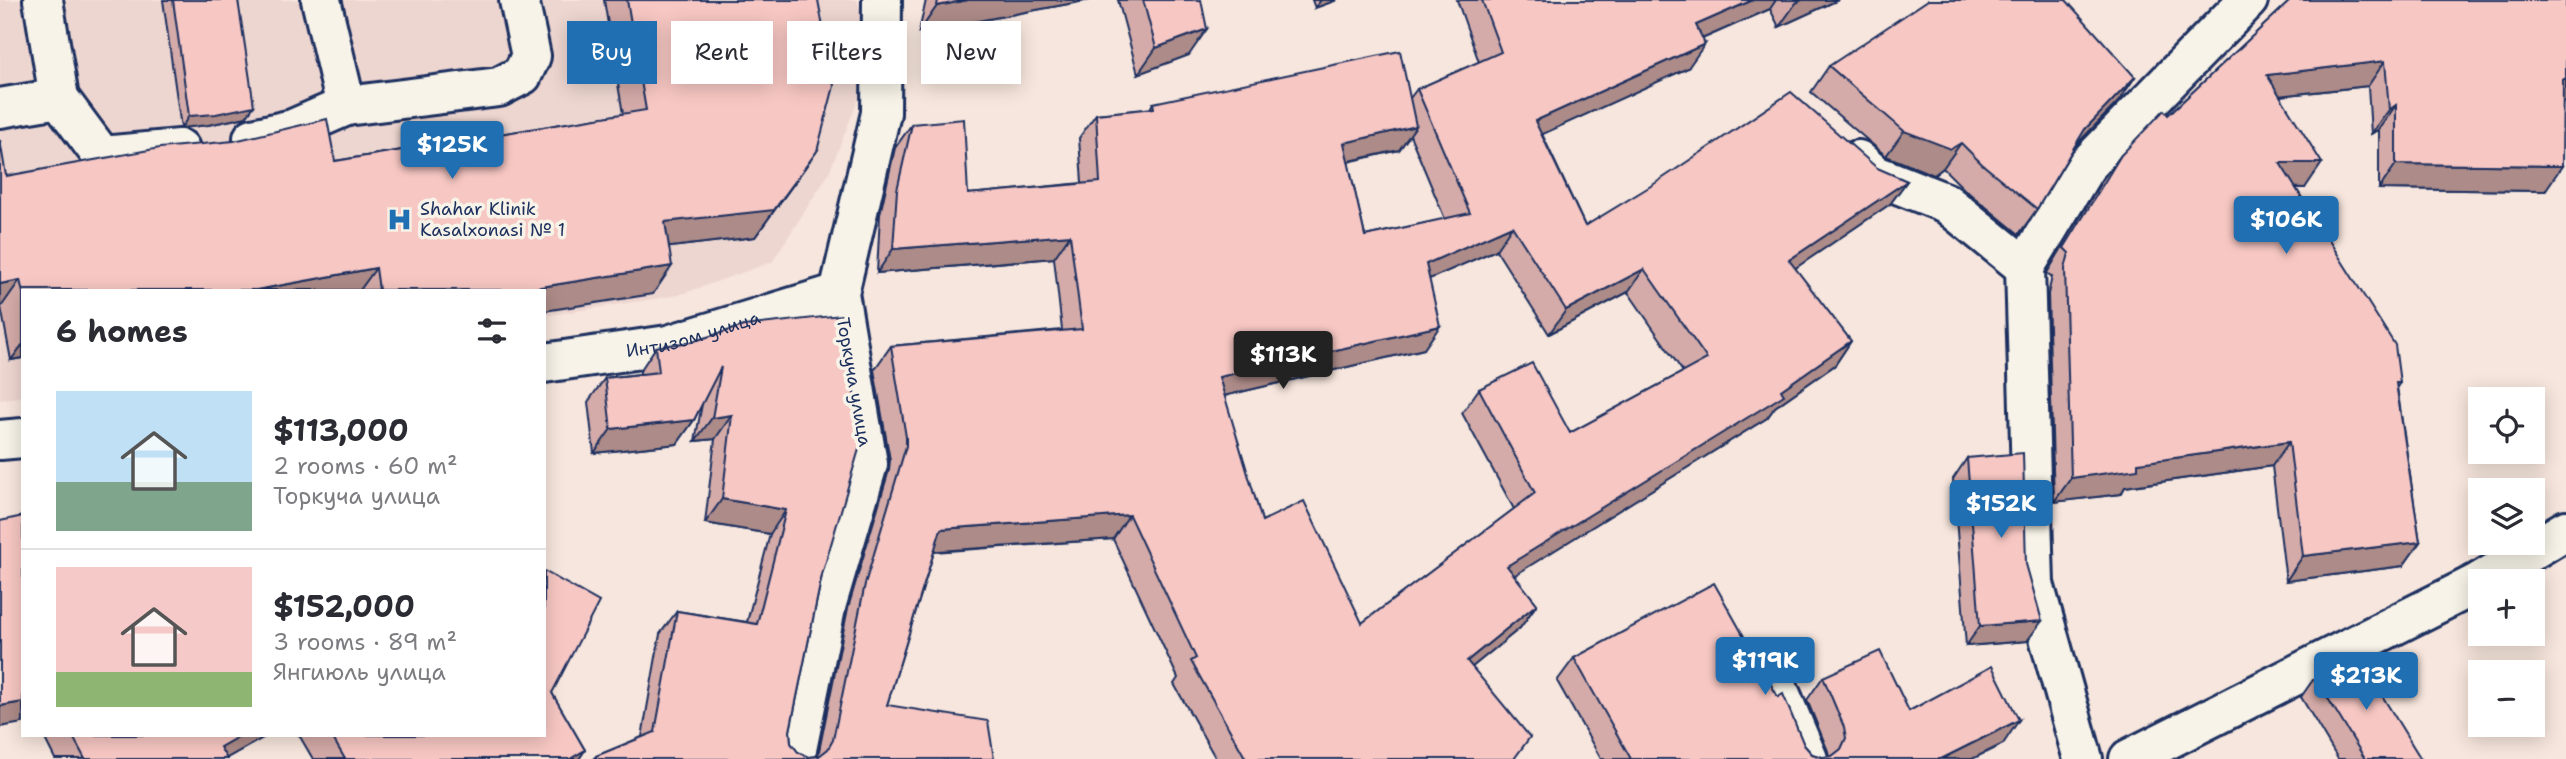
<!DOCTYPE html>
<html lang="en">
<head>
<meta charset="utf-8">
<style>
	:root { --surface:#fff; --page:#f7f7f7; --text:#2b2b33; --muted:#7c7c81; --line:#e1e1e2; --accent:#1f6fb2 }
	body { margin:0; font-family:"Shantell Sans",sans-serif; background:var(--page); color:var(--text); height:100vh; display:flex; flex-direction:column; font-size:26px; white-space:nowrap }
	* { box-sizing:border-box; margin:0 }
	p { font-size:23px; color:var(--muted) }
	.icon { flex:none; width:38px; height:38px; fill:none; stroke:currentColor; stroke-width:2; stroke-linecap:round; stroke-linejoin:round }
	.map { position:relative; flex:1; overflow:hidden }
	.panel { position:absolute; left:21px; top:289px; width:525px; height:448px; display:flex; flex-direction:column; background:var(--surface); border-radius:0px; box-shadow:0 4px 18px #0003 }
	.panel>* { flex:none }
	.banner { position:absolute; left:567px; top:21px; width:665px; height:63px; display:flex; gap:14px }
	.buttons { position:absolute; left:2468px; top:387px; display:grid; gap:14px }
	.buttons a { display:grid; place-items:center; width:77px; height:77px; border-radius:0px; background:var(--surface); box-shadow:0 4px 18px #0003; font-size:35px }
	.price { position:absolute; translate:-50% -60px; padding:0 16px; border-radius:7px; background:var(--accent); color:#fff; font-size:23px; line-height:46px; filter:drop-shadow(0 2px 4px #0008) }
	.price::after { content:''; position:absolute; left:50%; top:42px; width:21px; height:16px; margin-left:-10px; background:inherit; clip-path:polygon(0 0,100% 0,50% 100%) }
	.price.active { background:#222; color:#fff }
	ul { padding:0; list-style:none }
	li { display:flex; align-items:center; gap:21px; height:175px; padding:0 35px }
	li+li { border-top:2px solid var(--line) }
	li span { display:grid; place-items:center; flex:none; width:196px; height:140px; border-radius:0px; color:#555 }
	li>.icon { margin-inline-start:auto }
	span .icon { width:84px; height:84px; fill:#fffc; stroke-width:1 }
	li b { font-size:30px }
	h2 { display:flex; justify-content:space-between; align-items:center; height:84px; padding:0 35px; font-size:30px }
	.pill { padding:0 24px; border-radius:0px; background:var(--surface); box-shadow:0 4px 18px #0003; font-size:24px; line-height:63px }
	.pill.active { background:var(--accent); color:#fff }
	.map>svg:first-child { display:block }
	.built { fill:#eed6d0 }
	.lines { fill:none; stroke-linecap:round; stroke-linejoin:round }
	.minor-casing { stroke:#1b2f5e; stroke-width:44 }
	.minor { stroke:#f7f3e8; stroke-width:38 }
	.wall { fill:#d4aba8; stroke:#1b2f5e; stroke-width:2; fill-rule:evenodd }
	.shaded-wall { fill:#ad8b88; stroke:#1b2f5e; stroke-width:2 }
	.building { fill:#f7c7c3; stroke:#1b2f5e; stroke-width:2; fill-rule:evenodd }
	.labels { text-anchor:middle; stroke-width:7; stroke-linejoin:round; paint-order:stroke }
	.poi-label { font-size:18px; fill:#1b2f5e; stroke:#f7f3e8; text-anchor:start }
	.street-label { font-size:18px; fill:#1b2f5e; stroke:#f7f3e8 }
</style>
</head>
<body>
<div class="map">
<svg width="2566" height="759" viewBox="0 0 2566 759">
	<rect width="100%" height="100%" fill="#f7e6dd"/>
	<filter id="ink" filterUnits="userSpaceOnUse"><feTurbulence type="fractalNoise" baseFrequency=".0143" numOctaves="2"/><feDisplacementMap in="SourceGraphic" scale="14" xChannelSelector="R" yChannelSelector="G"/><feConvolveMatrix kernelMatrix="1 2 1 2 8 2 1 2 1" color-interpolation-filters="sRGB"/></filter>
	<g filter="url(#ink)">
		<polygon class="built" points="0,0 857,0 875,58 828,175 772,262 679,295 544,316 544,290 23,290 23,396 0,400"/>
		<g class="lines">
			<defs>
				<g id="minor">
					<polyline points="43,0 59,98 102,156 180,149"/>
					<polyline points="321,0 346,106 499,87 522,75 531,56 519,0"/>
					<polyline points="0,108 59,98"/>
					<polyline points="253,138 293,129 346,106"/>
					<polyline points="1858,160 1875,175 1946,203 2025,267"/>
					<path id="s1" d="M544,363L668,345L839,293"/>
					<polyline points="0,440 23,438"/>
					<polyline points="2481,581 2566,530"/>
					<polyline points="1768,664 1808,759"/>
					<polyline points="795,759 827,603 868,464 839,293 881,113 882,0"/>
					<polyline points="2083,759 2034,584 2025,267 2086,166 2248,0"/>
					<polyline points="2129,759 2480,582"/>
				</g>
			</defs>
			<use href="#minor" class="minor-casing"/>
			<use href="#minor" class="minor"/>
		</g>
		<g class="wall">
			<polygon points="163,0 238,0 246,117 208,125 181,128"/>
			<polygon points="604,0 818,0 798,178 755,237 669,247 653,294 544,290 23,290 23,358 11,360 1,307 6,176 234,141 335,161 623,114"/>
			<polygon points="926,0 1090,0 919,32"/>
			<polygon points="1118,0 1201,0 1189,55 1138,74"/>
			<polygon points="1312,0 1337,0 1315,8"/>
			<path d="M1457,0H1838L1779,27L1770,9L1702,39L1688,68L1542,134L1585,226L1877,168L1907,181L1890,204L1795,268L1851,341L1835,365L1775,407L1767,418L1514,575L1537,604L1520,628L1472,667L1515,759H1216L1174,684L1178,678L1113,539L934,552L887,705L994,759H593L596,756L642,737L660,634L677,611L747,622L770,534L705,523L715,439L695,441L702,404L694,420L677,444L594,453L588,402L605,378L640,374V371L656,347L691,342L744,326L822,575L790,731L791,743L798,752L808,757L818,756L848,608L889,470L890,460L874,370L891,346L1062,330L1054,258L877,273L880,214L895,148L912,124L968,194L1082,183L1079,138L1096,114L1150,109L1153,103L1410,98L1417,89L1479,62ZM1410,135L1445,219L1365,236L1348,162L1399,150ZM1496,250L1549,334L1628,292L1683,372L1570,433L1479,389L1462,413L1514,509L1362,623L1262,521L1224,396L1424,349L1429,279Z"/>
			<polygon points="2287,0 2566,0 2566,101 2563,101 2545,191 2379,189 2379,129 2371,134 2368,86 2280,96 2305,188 2296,188 2400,383 2397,387 2420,542 2403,566 2286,581 2272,466 2125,487 2121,494 2054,502 2048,294 2052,277 2047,273 2103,179 2121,155 2168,115 2288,3"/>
			<polygon points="1829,66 2135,77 2118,102 2074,148 2037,209 2019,234 1964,189 1943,168 1934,175 1886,156 1811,92"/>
			<polygon points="1967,458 2027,641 1966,646 1953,479"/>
			<polygon points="1574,658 1778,697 1804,745 1812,754 1822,757 1829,757 1828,751 1807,700 1823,677 1909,711 2003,744 1972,759 1601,759 1557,681"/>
			<polygon points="2315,677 2421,759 2338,759 2301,697"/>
			<polygon points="552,693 585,750 579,759 313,759 299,735 544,735"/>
			<polygon points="43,735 268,735 226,758 227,759 55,759"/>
		</g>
		<g class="shaded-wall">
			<polygon points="968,0 1090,0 919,32 937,6"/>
			<polygon points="1321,0 1337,0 1315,8"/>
			<polygon points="1753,0 1776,0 1770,9 1679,49 1696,25"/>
			<polygon points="1802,0 1838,0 1779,27 1796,3"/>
			<polygon points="1207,29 1189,55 1138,74 1156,48"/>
			<polygon points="1705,44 1688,68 1519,145 1535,121"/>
			<polygon points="2385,61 2368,86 2250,99 2267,75"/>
			<polygon points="2135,77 2118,102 2067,154 2085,129"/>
			<polygon points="2563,79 2566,79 2566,101 2546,104"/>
			<polygon points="2396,105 2379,129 2371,134 2389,110"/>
			<polygon points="254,106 246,117 208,125 181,128 189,116"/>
			<polygon points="1416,126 1399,150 1327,166 1344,143"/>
			<polygon points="1904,131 1961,143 1943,168 1934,175 1886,156"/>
			<polygon points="817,151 755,237 646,250 665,222"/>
			<polygon points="2280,163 2322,163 2305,188 2263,187"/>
			<polygon points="2396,164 2562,166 2545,191 2379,189"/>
			<polygon points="1907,181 1890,204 1772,284 1789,260"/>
			<polygon points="1512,226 1496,250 1409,288 1426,264"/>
			<polygon points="1070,235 1054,258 877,273 893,249"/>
			<polygon points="672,266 653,294 544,311 544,290 522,290"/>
			<polygon points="376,268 360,290 256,290"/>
			<polygon points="1644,269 1628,292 1549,334 1566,310"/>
			<polygon points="20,280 1,307 0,307 0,284"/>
			<polygon points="1440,326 1424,349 1202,401 1219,377"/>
			<polygon points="1851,341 1835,365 1775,407 1767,418 1491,590 1507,566 1781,390"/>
			<polygon points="23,344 23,358 11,360"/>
			<polygon points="732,415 715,439 695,441 712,418"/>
			<polygon points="694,420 677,444 594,453 611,429"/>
			<polygon points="2289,442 2272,466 2125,487 2121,494 2054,502 2071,478 2138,463"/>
			<polygon points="722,499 786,510 770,534 705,523"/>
			<polygon points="1129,515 1113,539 924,552 941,529"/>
			<polygon points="2420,542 2403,566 2286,581 2303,556"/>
			<polygon points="1537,604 1520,628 1450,685 1467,661"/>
			<polygon points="2042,621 2027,641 1966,646 1980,626"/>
			<polygon points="23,702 23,723 0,727 0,706"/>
			<polygon points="2019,720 2003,744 1972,759 1941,759"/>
			<polygon points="241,735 268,735 225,759 220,747"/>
			<polygon points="585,750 579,759 570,759"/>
		</g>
		<g class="building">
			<polygon points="173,0 238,0 254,106 216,114 189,116"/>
			<polygon points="627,0 818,0 834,86 817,151 774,210 665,222 672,266 522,290 379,290 376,268 256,290 23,290 23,293 20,280 0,284 0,140 6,176 160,148 234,141 327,119 335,161 646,110"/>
			<polygon points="938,0 968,0 937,6"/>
			<polygon points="1143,0 1201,0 1207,29 1156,48"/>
			<path d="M1482,0H1753L1696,25L1705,44L1535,121L1585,226L1654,184L1791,92L1877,168L1907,181L1789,260L1851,341L1781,390L1784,395L1507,566L1537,604L1467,661L1530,737L1514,759H1246L1191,661L1196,658L1129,515L941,529L887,705L988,721L994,759H596V756L655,732L677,611L757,624L786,510L722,499L732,415L712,418L721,367L694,420L611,429L605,378L659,372L656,347L691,342L744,326L841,315L845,351H847L862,439L822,575L790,731L791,743L798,752L808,757L819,756L828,749L833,740L865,584L906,446V437L891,346L1082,329L1070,235L893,249L897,190L912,124L964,119L968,194L1100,182L1096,114L1154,108L1153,103L1400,51L1416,126L1344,143L1365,236L1470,213L1417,89L1501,52ZM1512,226L1566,310L1644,269L1707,359L1570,433L1532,363L1479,389L1535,493L1362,623L1304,501L1262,521L1219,377L1440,326L1426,264Z"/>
			<polygon points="1928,0 2066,0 2135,77 2085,129 2037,209 1982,164 1961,143 1951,149 1904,131 1829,66"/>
			<polygon points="2291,0 2566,0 2566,79 2563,79 2562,166 2396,164 2396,105 2389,110 2385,61 2267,75 2322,163 2280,163 2395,345 2400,383 2396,383 2420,542 2303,556 2289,442 2138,463 2138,469 2071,478 2065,269 2069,253 2064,248 2121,155 2164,110 2168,115"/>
			<polygon points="2023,453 2026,564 2042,621 1980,626 1967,458"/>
			<polygon points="23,516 23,702 0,706 0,521"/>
			<polygon points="544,571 599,602 552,693 585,750 570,759 345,759 331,735 544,735"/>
			<polygon points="1714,583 1778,697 1783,694 1804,745 1812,754 1822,757 1832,756 1841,749 1846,738 1844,727 1823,677 1880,651 1909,711 1992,666 2019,720 1941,759 1631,759 1574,658"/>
			<polygon points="2357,655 2421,759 2365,759 2315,677"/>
			<polygon points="72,735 241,735 220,747 227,759 85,759"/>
		</g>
	</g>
	<defs>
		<symbol id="hospital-bare" viewBox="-9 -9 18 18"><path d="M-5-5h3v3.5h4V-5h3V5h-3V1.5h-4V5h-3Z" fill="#1f6fb2" stroke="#f7f3e8" stroke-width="2.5" paint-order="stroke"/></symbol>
	</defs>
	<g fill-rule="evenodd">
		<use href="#hospital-bare" x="382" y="202" width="35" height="35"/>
	</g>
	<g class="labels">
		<g class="poi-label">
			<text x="420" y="215">Shahar Klinik<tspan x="420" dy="21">Kasalxonasi № 1</tspan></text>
		</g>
		<g class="street-label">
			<text dy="6" stroke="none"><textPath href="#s1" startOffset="152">Интизом улица</textPath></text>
			<text transform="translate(854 382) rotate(80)" y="6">Торкуча улица</text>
		</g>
	</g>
</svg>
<div class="buttons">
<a><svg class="icon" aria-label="locate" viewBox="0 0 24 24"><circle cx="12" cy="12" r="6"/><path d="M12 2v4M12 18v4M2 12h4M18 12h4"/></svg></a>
<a><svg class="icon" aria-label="layers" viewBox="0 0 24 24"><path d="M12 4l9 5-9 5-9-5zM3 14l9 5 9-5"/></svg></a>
<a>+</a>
<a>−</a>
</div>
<b class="price" style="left:452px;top:181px">$125K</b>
<b class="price" style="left:2286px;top:256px">$106K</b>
<b class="price active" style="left:1283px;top:391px">$113K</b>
<b class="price" style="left:2001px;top:540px">$152K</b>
<b class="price" style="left:1765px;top:697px">$119K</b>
<b class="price" style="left:2366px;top:712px">$213K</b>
<div class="banner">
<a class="pill active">Buy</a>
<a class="pill">Rent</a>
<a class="pill">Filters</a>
<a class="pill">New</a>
</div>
<section class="panel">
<h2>6 homes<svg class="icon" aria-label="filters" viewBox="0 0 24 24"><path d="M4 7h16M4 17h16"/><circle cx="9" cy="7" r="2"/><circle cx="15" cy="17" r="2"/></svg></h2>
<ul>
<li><span style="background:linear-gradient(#bfe0f5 65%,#7fa58c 0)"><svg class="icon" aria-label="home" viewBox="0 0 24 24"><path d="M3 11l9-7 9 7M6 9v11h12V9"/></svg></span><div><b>$113,000</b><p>2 rooms · 60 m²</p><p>Торкуча улица</p></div></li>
<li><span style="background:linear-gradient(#f6c9c9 75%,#8fb573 0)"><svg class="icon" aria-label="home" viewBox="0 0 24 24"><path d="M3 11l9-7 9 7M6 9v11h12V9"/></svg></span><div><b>$152,000</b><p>3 rooms · 89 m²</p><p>Янгиюль улица</p></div></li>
</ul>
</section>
</div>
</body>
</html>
